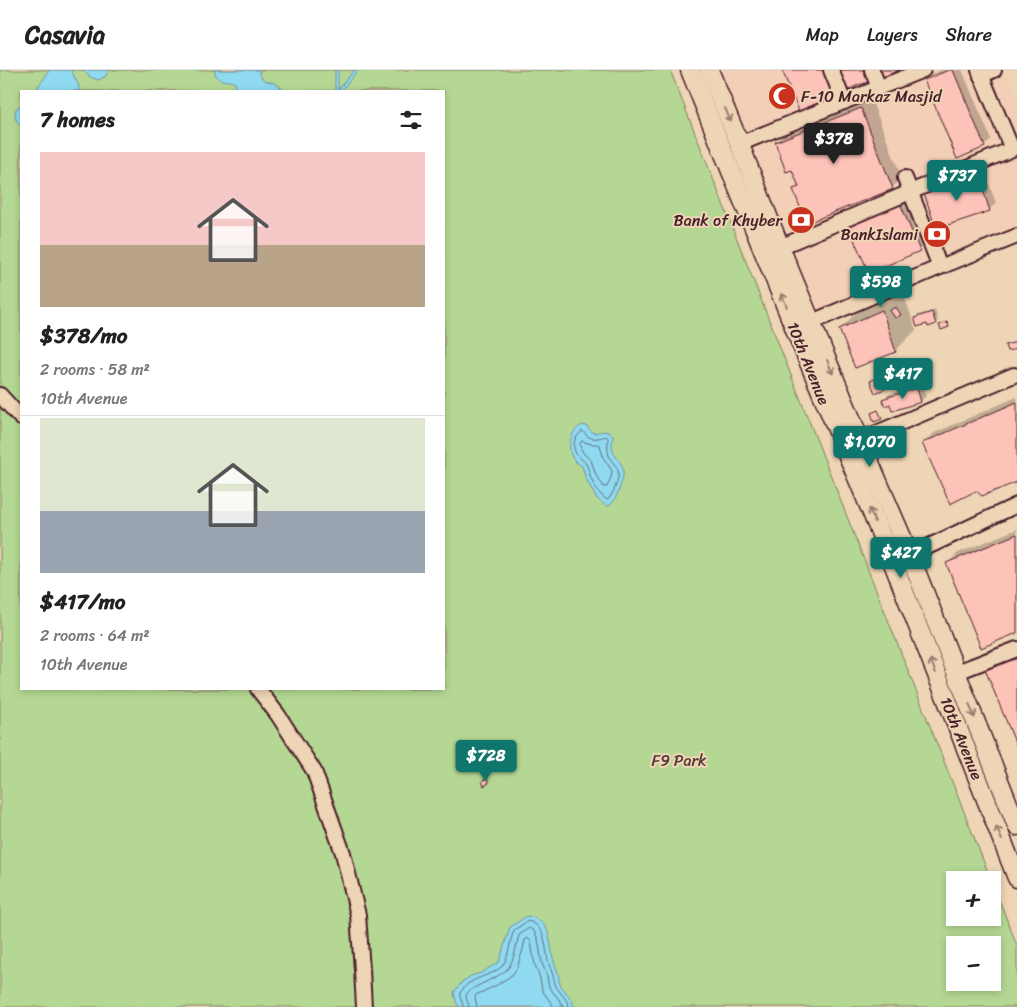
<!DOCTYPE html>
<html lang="en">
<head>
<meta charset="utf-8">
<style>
	:root { --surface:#fff; --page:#f6f6f6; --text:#222; --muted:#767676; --line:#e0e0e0; --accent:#0f766e }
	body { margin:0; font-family:Sriracha,sans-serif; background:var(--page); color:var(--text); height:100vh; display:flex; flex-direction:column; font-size:19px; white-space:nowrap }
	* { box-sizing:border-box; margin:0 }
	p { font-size:16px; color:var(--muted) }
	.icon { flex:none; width:28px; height:28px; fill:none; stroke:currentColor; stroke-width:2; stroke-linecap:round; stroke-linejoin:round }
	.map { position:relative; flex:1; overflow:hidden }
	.side { position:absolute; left:20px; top:20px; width:425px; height:600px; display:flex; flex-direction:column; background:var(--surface); border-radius:0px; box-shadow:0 2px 8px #0003 }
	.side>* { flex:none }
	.buttons { position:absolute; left:946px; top:801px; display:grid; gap:10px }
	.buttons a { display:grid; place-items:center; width:55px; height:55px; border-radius:0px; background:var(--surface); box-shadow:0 2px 8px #0003; font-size:25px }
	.price { position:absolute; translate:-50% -42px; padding:0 11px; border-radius:5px; background:var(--accent); color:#fff; font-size:16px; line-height:32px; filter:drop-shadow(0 1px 2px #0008) }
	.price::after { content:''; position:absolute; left:50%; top:30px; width:15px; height:11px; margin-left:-8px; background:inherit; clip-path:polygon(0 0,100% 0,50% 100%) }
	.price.on { background:#222; color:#fff }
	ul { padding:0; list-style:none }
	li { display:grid; align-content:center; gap:10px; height:265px; padding:0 20px }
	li+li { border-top:1px solid var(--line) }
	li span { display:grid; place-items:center; height:155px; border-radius:0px; color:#555 }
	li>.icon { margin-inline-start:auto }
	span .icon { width:90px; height:90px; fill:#fffc; stroke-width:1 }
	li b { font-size:21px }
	h2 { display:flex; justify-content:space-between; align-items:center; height:60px; padding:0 20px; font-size:21px }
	header { display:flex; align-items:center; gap:30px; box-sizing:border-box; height:70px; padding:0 25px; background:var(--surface); border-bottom:1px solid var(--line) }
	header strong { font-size:24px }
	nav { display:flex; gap:28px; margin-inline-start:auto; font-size:18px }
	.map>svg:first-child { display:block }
	.built { fill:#f2cfb6 }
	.green { fill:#b4d893; stroke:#7f7c5f; fill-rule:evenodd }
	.water { fill:#8fdaf0; stroke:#738fa1 }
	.shadow { fill:#0003 }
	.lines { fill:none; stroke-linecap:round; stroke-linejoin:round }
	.shore { stroke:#666a7a; stroke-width:1 }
	.building { fill:#fdc2b8; stroke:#4a1f2b }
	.minor-casing { stroke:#4a1f2b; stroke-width:18 }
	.major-casing { stroke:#4a1f2b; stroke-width:21 }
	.minor { stroke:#edd5b5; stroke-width:14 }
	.major { stroke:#edd5b5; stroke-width:18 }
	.oneway { stroke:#9c7a70 }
	.labels { text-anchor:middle; stroke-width:4; stroke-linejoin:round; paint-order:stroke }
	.poi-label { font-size:16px; fill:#4a1f2b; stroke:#edd5b5; text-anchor:end }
	.street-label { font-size:16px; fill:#4a1f2b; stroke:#edd5b5 }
	.park-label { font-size:16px; fill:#5a3b3b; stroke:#edd5b5 }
</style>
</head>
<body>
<header>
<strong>Casavia</strong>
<nav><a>Map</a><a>Layers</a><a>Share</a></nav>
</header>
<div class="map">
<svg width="1017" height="937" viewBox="0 0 1017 937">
	<rect width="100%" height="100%" fill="#edd5b5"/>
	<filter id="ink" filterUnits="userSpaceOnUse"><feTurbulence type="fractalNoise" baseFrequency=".02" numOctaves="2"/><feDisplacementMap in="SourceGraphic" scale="10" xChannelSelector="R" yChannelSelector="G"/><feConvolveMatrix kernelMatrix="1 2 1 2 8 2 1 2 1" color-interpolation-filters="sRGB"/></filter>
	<g filter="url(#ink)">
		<polygon class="built" points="715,0 1006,0 1017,27 1017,159 814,245"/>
		<path class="green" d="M0,0H670L991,810H955V848H992L993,814L1017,876V937H0ZM21,21H444V619H21ZM955,875H992V912H955Z"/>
		<g class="water">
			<path d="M49,0H71L78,14L80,21H36C39,13 46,8 49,0Z"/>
			<polygon points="83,0 109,0 106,6 99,10 90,7"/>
			<path d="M214,0H259C261,18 275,6 283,21H230L234,19L236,14C226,7 219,16 214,0Z"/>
			<polygon points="335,0 338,0 338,20 354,0 358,0 341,21 335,21"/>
			<path d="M21,35V56C15,51 14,46 16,39Z"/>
			<path d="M582,355L587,356L589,359L593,363C602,362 606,359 613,365C613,371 611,376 613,381C615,388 622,392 623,399C625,407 616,432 609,436C603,436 602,431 597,429L586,409L582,396C564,388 567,363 582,355Z"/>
			<path d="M527,846C554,852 548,871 554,892C555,895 557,899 558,903C559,906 559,911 560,914C565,923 572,926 574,937H459L456,932L454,922L462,912L471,906L481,903L499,892L510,857Z"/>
		</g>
		<g class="shadow">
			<polygon points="942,0 962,0 991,69 984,76 925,11 932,4"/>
			<polygon points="871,29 902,108 892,118 795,120 799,115 792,98 776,72 786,62"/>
			<polygon points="984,100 996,133 989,140 926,124 932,117"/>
			<polygon points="907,128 926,173 919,180 848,154"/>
			<polygon points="902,220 916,260 895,281 840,259 861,238"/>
			<polygon points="935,240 938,250 935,253 915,248 918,245"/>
			<polygon points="906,294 910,304 906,309 876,321 872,312 877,307"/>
			<polygon points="922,314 926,326 921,331 893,339 891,333 884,329 889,324"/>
			<polygon points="1017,327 1017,410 924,373 934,363"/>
			<polygon points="1017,459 1017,562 947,494 958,483"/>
		</g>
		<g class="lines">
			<g class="shore">
				<path d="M582,361C584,362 586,364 587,366C593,370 600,368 606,366L608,368C608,376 606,383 612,391C614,394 617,396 618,400C620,409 613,424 608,430C600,427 593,414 590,405C589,402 588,397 586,394C583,388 576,388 574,378C573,371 577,366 582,361Z"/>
				<polygon points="582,371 591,374 598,374 600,375 603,387 612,401 611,407 607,417 604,417 596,405 591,390 584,384 581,379 580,375"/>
				<path d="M463,937C463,932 459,928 460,923C463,919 466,914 471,912C480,906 496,904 503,895C509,886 510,870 514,860L528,851C546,856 545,876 548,891C549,896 552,901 553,906C554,908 554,911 555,914C558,922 567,927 569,937"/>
				<path d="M469,937C469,934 466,929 466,926C467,917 501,908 508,898C515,889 516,875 519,865L529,858L534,861L538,869L542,893L547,906L549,917L558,928L563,937"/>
				<polyline points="477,937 475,927 476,925 497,915 512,905 517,898 523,879 525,870 528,868 531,872 535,895 540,908 542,920 554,937"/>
			</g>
		</g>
		<g class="building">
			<polygon points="782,0 827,0 837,25 799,41"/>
			<polygon points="835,0 869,0 873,11 858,15 844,22"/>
			<polygon points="876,0 900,0 880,8"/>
			<polygon points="949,0 953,0 985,77 957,89 924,10"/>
			<polygon points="861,38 893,119 810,152 808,148 805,150 793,119 799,117 792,100 786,102 775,72"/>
			<polygon points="978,105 990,141 936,159 924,123"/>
			<polygon points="900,133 920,181 869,203 847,154"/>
			<polygon points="896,237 901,245 895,248 890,240"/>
			<polygon points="882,240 896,282 855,298 839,259"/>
			<polygon points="932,242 936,254 928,257 927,254 917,257 914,248"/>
			<polygon points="947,252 949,257 941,260 939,255"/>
			<polygon points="1017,272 1017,279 1007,281 1005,275"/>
			<polygon points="902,298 906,310 875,323 870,311"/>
			<polygon points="917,318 921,332 892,341 890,334 885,336 882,329"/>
			<polygon points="1017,332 1017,412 982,426 976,421 950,434 922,373"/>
			<polygon points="878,340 882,349 874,352 871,343"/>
			<polygon points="1017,464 1017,563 981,578 946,493"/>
			<polygon points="1017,586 1017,677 984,597"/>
			<polygon points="487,708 489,713 484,716 482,711"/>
		</g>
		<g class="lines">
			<defs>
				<g id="minor">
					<polyline points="831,0 844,32"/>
					<polyline points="872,0 879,18"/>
					<polyline points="981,6 994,0"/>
					<polyline points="739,74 923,0"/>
					<polyline points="905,108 940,197"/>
					<polyline points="780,177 1012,79 979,0"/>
					<polyline points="812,252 940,197 1017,166"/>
					<polyline points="0,325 21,348"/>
					<polyline points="860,370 1014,305"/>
					<polyline points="893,493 1017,435"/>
					<polyline points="957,602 1017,579"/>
					<polyline points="258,619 278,645 314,701 343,783 358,845 362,900 364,937"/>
				</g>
				<g id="major">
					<polyline points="690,0 797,264 893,493 1017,808"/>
					<polyline points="709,0 738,70 780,177 860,370 910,486 1017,756"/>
				</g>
			</defs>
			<use href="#minor" class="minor-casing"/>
			<use href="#major" class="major-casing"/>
			<use href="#minor" class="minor"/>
			<use href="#major" class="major"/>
		</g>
		<defs><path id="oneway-shaft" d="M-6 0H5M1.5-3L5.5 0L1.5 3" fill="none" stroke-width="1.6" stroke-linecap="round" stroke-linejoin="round" transform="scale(1.25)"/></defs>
		<g class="oneway">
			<use href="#oneway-shaft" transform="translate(728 45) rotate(67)"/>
			<use href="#oneway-shaft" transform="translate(784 230) rotate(-112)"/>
			<use href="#oneway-shaft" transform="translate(830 297) rotate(68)"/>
			<use href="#oneway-shaft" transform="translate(872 445) rotate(-113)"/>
			<use href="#oneway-shaft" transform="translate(933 596) rotate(-112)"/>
			<use href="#oneway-shaft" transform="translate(972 641) rotate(69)"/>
			<use href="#oneway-shaft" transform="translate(999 763) rotate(-112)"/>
		</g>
	</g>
	<defs>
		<symbol id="mosque-disc" viewBox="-11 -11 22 22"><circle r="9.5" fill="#c8321e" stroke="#edd5b5"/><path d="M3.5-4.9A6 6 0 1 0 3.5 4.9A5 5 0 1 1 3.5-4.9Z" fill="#fff"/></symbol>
		<symbol id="bank-disc" viewBox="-11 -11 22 22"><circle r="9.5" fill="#c8321e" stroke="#edd5b5"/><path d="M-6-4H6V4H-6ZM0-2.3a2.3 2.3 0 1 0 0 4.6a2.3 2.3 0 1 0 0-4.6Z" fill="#fff"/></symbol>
	</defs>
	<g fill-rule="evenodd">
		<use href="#mosque-disc" x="766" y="10" width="32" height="32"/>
		<use href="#bank-disc" x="785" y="134" width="32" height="32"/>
		<use href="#bank-disc" x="921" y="148" width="32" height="32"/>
	</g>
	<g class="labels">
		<g class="poi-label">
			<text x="801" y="32" text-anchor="start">F-10 Markaz Masjid</text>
			<text x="782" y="156">Bank of Khyber</text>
			<text x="918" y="170">BankIslami</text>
		</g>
		<g class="street-label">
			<text transform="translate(809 293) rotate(68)" y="6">10th Avenue</text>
			<text transform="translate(962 668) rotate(68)" y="6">10th Avenue</text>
		</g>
		<g class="park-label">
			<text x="679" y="696">F9 Park</text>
		</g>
	</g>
</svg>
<div class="buttons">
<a>+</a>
<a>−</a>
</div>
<b class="price on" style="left:834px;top:95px">$378</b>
<b class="price" style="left:957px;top:132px">$737</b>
<b class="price" style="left:881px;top:238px">$598</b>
<b class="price" style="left:903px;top:330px">$417</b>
<b class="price" style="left:870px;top:398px">$1,070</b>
<b class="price" style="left:901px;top:509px">$427</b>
<b class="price" style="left:486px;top:712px">$728</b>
<section class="side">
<h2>7 homes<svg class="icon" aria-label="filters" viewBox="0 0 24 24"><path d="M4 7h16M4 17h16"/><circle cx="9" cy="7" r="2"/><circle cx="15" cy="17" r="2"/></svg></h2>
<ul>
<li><span style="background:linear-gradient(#f6c9c9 60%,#b9a48a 0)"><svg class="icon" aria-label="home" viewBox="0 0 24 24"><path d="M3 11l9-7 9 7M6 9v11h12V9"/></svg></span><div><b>$378/mo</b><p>2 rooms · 58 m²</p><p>10th Avenue</p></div></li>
<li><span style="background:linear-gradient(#dfe7d0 60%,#9aa5b1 0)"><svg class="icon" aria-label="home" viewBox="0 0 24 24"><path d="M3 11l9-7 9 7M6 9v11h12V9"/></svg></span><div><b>$417/mo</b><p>2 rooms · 64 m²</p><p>10th Avenue</p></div></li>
</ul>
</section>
</div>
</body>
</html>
